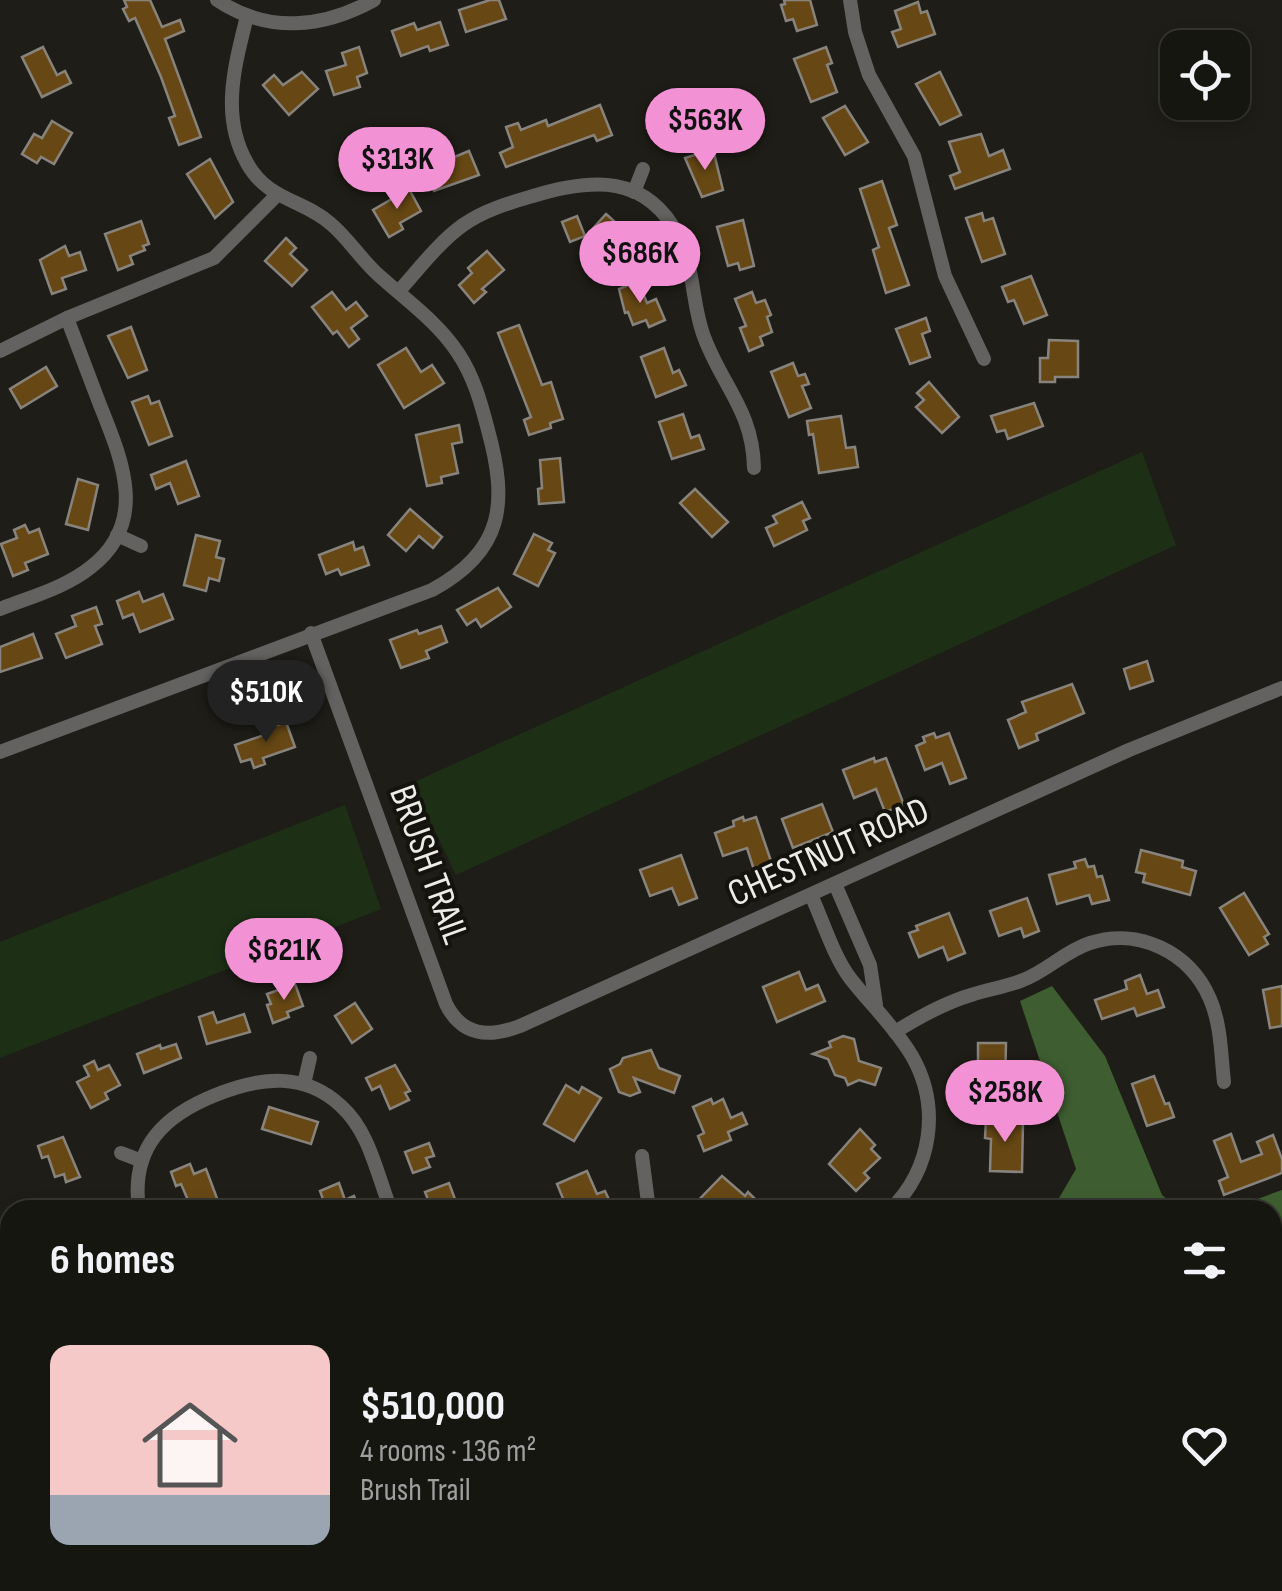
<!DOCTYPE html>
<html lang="en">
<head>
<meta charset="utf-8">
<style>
	:root { --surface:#161611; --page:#1f1f1a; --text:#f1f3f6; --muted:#9e9f9f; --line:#353531; --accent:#f391d5 }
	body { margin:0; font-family:"Sofia Sans Condensed",sans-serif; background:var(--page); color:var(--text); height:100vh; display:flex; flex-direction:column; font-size:38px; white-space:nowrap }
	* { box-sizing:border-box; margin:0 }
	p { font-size:32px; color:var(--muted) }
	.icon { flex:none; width:55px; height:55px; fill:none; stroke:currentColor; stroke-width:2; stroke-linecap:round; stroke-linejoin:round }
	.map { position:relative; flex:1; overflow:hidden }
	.panel { position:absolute; left:0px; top:1200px; width:1282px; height:392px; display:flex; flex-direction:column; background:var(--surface); border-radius:30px 30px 0 0; box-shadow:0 5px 15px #0003,0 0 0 2px var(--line) }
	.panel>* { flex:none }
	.buttons { position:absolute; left:1160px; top:30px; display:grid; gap:20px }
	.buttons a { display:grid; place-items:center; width:90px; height:90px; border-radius:20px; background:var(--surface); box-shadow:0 5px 15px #0003,0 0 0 2px var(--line); font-size:50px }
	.price { position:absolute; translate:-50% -85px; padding:0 22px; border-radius:35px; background:var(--accent); color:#111; font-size:32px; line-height:65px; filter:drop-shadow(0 2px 5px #0008) }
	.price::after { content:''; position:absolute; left:50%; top:60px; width:30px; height:22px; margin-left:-15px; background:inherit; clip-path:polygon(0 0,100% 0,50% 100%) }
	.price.active { background:#222; color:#fff }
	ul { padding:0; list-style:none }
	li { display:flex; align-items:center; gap:30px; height:250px; padding:0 50px }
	li span { display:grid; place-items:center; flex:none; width:280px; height:200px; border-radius:20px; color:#555 }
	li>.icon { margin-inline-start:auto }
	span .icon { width:120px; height:120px; fill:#fffc; stroke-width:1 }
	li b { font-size:42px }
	h2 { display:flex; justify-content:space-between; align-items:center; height:120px; padding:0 50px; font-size:42px }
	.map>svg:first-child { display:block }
	.green { fill:#1d3016 }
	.forest { fill:#3e5e31 }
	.building { fill:#674814; stroke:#88837d; stroke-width:2.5 }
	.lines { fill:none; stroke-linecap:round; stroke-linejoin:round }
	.minor { stroke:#646260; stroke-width:14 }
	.labels { text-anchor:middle; stroke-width:8; stroke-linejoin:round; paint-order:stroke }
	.street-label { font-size:38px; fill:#edece8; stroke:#15130e }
</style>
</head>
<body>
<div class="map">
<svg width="1282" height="1591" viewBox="0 0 1282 1591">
	<rect width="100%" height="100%" fill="#1e1d17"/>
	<g class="green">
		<polygon points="1142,452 1176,545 456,875 412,783"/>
		<polygon points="345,805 381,909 0,1058 0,942"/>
	</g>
	<g class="forest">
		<polygon points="1052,986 1105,1056 1162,1195 1180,1210 1052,1210 1076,1169 1020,1001"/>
		<polygon points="1282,1190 1282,1293 1273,1297 1272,1210 1227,1210"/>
	</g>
	<g class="building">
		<polygon points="124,0 150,0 162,27 180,20 184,31 165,39 201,137 179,145 169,118 175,116 161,77 135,18 129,21 123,9 127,7"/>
		<polygon points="490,0 499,0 506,19 466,32 459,10"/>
		<polygon points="784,0 810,0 817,25 797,31 793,19 786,21 781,5 785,4"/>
		<polygon points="918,2 921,13 927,11 935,34 898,47 892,32 901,29 895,11"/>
		<polygon points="440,22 448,45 430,51 428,46 401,56 392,31 414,23 417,30"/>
		<polygon points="43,47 57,75 65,71 71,83 42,97 22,57"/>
		<polygon points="359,47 367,73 357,77 360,87 334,95 326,71 346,65 342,53"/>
		<polygon points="826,47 832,63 827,65 837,92 811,102 794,59"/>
		<polygon points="302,72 318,89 289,115 263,85 274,75 283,85"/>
		<polygon points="940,72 961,115 940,125 916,84"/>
		<polygon points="660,99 680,109 683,102 697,108 685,136 665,128 662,134 647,128"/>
		<polygon points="600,105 612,135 597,141 594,135 506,167 500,153 513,147 506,127 518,123 521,130 546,120 548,126"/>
		<polygon points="845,106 868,142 845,155 823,118"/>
		<polygon points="52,121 72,133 54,164 41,157 37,163 22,154 34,134 42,138"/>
		<polygon points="981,134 989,156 1003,150 1010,169 955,189 950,176 960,172 949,142"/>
		<polygon points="713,149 723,190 702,197 685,158"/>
		<polygon points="469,151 479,175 434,191 425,169"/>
		<polygon points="210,159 233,202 215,218 187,174"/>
		<polygon points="882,181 897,225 889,228 909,285 886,293 873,250 879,247 860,189"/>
		<polygon points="409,189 421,211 400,223 403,229 389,237 373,210"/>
		<polygon points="982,213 984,221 993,218 1005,254 982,262 966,218"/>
		<polygon points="606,214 624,230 629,224 642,236 620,261 589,233"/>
		<polygon points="577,216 585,236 570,242 562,222"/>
		<polygon points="743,220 754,266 740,270 738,263 728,266 717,227"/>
		<polygon points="141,221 149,244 143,246 145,250 130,256 133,264 118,270 105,234"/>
		<polygon points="286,238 296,248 290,254 307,270 292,286 265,261"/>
		<polygon points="65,246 69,256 80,252 86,270 62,278 66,289 52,294 40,260"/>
		<polygon points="487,251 504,270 482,289 486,292 474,303 459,285 472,273 468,268"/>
		<polygon points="1031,276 1047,315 1024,324 1014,300 1008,302 1002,287"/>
		<polygon points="638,281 647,303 656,299 665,320 649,327 646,320 633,325 628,312 625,313 619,289"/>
		<polygon points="332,292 346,310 356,302 367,316 351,328 359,339 349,347 337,331 333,334 312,307"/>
		<polygon points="752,292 756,303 765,300 771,315 767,317 772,332 760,337 763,345 749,351 740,328 746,326 735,299"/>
		<polygon points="926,318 930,331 922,334 930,357 910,364 896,329"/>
		<polygon points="519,325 542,385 551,382 563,419 550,423 551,428 529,435 524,420 531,417 498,333"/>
		<polygon points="131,327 147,370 128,378 108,336"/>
		<polygon points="1049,340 1078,341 1078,377 1055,377 1055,382 1040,382 1040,358 1048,358"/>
		<polygon points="406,348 421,372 432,365 444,383 404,408 378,365"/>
		<polygon points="664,348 673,373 679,370 686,385 656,397 641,357"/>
		<polygon points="793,363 798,376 805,374 809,384 802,386 811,408 789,417 771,372"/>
		<polygon points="46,367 57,386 21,408 10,389"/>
		<polygon points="929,382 959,417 942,433 916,407 924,400 917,393"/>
		<polygon points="148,396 151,404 159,401 172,436 149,445 132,402"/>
		<polygon points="1034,403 1043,426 1008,439 1005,430 997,432 991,416"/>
		<polygon points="683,414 691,438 699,435 704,449 672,459 659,422"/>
		<polygon points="841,416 846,448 855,447 858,467 819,473 813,434 809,435 807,421"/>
		<polygon points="459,425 462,442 452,444 458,473 441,477 442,483 427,486 416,435"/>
		<polygon points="560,458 564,502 539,504 538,489 542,488 540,460"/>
		<polygon points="186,461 199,496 178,504 170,483 156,489 151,475"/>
		<polygon points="78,479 98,485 88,530 66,524"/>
		<polygon points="695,489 728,522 712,537 680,503"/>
		<polygon points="802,502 810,518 803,521 807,530 774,546 766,528 777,523 773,516"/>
		<polygon points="410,509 442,537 433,548 419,536 406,551 388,535"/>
		<polygon points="25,525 29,533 39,529 48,554 25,563 28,570 13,576 1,544 17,538 14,530"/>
		<polygon points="534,534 552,543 548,550 555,553 538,586 514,574"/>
		<polygon points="196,535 220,541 216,557 224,559 219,581 209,578 206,591 184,585"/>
		<polygon points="353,542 355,550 363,547 369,565 341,575 338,569 326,574 319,555"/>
		<polygon points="498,588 511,607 481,627 476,619 467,625 457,610"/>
		<polygon points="139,592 143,602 163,594 173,619 140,632 133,614 123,618 117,601"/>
		<polygon points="96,607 102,624 95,626 102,644 66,658 56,634 76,626 72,616"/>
		<polygon points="441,626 447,642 426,651 429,658 401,668 390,640 417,630 419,634"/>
		<polygon points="33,634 42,658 0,672 0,647"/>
		<polygon points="1147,661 1153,681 1130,689 1124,669"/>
		<polygon points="1072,684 1084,713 1036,734 1038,740 1019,748 1008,720 1026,712 1022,702"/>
		<polygon points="286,722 295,747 263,758 265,764 254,768 251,759 241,762 235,745 270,733 268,728"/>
		<polygon points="934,733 936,738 949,733 966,778 950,784 942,763 925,770 916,746 925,742 923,737"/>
		<polygon points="874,758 875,762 886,758 904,805 885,812 876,789 854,798 843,770"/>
		<polygon points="822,804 833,832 793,848 782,819"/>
		<polygon points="743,817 744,821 756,817 772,864 754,870 747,848 723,856 715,833 734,826 733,821"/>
		<polygon points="1141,850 1183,861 1182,867 1196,871 1190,895 1143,882 1145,874 1136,872"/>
		<polygon points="681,855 697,898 679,905 672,888 650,896 640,870"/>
		<polygon points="1085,859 1088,867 1094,866 1097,877 1102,876 1109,900 1092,904 1089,895 1057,904 1049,875 1076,868 1074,862"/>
		<polygon points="1244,893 1269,934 1264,937 1268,944 1249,955 1220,908"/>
		<polygon points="1027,898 1039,931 1024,937 1021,928 999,936 990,911"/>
		<polygon points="949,913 965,953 948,960 943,947 919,957 909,933 918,930 916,926"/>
		<polygon points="799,972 806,990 818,985 825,1001 777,1022 763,987"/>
		<polygon points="1140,975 1147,994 1158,990 1164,1007 1137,1016 1134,1008 1102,1019 1095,1000 1127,989 1125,981"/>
		<polygon points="295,984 303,1006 287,1012 289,1017 273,1023 267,1005 271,1004 267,994"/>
		<polygon points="1282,986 1282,1026 1270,1028 1263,990"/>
		<polygon points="355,1003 372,1029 352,1043 335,1016"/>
		<polygon points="213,1012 217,1023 244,1014 250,1032 207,1044 199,1017"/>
		<polygon points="843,1036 854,1039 859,1061 881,1068 875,1085 859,1080 848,1085 845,1078 835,1075 828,1059 813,1054 831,1047 829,1042"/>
		<polygon points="978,1043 1006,1043 1005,1086 978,1085"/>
		<polygon points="176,1044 181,1058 144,1073 137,1054 160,1045 161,1049"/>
		<polygon points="651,1050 659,1068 680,1076 674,1093 634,1078 640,1092 630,1096 619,1092 610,1069 620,1064 623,1058"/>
		<polygon points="94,1061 98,1070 109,1065 120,1085 105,1093 108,1099 91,1108 77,1082 89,1076 84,1066"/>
		<polygon points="395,1065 410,1091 405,1093 409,1100 390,1109 380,1086 372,1090 366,1078"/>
		<polygon points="1154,1076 1165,1104 1169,1103 1174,1117 1147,1126 1132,1084"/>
		<polygon points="566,1085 579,1093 582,1087 601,1098 574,1141 544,1124"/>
		<polygon points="711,1099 713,1104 723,1099 731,1118 742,1113 747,1124 728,1132 731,1140 704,1151 698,1136 704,1133 693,1107"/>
		<polygon points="269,1107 318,1122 311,1144 262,1129"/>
		<polygon points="986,1120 1023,1122 1022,1172 990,1171 991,1139 985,1138"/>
		<polygon points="860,1129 875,1145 871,1149 880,1158 864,1173 869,1178 856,1191 829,1164"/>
		<polygon points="1231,1134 1241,1162 1262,1154 1257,1142 1273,1135 1282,1159 1282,1173 1224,1195 1219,1181 1228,1177 1214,1141"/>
		<polygon points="63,1137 80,1177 66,1182 64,1174 55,1177 48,1156 42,1158 38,1146"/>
		<polygon points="429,1143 434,1156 426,1158 430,1167 413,1173 405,1152"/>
		<polygon points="190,1164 194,1174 206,1169 218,1201 199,1209 198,1204 191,1207 181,1184 176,1186 171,1172"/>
		<polygon points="587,1171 597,1194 605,1191 612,1206 602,1210 544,1210 564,1201 557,1184"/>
		<polygon points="722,1176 745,1196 748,1192 757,1201 749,1210 689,1210"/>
		<polygon points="339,1183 345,1200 354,1196 360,1210 305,1210 324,1202 320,1191"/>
		<polygon points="449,1183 459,1210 432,1210 425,1192"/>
	</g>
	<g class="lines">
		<g class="minor">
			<path d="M217,0C268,34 323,28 374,0"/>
			<polyline points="850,0 855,32 869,75 914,156 945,276 984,359"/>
			<polyline points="634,192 643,169"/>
			<path d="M399,291C419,269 438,243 463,225C484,210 509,203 533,196C592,178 647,174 679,237C694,267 692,303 703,334C721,385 753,410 754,468"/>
			<polyline points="0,351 67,318 214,258 277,195"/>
			<polyline points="117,535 141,546"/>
			<path d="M0,609C30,597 65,588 91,567C149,522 122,460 100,405C89,376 78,347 67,318"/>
			<path d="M311,633L446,1004C462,1036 489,1038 520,1026L1129,750L1282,688"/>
			<path d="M0,752L432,590C504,551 508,503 488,430C481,403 474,377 458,353C438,323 410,303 383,279C363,263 350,240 331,224C303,199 268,201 247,163C220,116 235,65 247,16"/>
			<polyline points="835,884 870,965 876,1005"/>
			<path d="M811,895C823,921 833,955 850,978C870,1004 895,1027 912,1056C941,1107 932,1169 890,1210"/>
			<path d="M895,1032C919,1017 944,1003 971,995C989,989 1006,987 1023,980C1047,971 1065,951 1090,943C1138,927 1190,952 1210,999C1221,1024 1221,1055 1224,1082"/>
			<polyline points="304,1084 310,1058"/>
			<polyline points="121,1153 142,1161"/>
			<polyline points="642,1156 649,1210"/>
			<path d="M139,1210C130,1147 164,1115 218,1094C261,1077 305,1072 341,1106C370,1132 377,1175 391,1210"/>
			<polyline points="0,1340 10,1338"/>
			<polyline points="790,1582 793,1591"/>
		</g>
	</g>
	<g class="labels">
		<g class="street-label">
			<text transform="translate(828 851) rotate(-24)" y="13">CHESTNUT ROAD</text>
			<text transform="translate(430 864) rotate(70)" y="13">BRUSH TRAIL</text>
		</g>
	</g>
</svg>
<div class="buttons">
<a><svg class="icon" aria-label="locate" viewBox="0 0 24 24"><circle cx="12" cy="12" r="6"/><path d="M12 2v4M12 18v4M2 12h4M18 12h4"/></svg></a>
</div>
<b class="price" style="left:705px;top:173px">$563K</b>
<b class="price" style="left:397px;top:212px">$313K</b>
<b class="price" style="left:640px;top:306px">$686K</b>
<b class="price active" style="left:266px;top:745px">$510K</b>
<b class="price" style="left:284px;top:1003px">$621K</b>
<b class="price" style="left:1005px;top:1145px">$258K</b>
<section class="panel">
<h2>6 homes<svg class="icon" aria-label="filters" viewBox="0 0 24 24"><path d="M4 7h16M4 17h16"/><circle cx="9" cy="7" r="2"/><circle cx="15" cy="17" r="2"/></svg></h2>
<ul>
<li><span style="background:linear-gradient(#f6c9c9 75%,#9aa5b1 0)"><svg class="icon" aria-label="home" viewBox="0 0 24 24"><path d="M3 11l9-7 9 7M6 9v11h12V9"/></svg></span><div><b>$510,000</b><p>4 rooms · 136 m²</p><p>Brush Trail</p></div><svg class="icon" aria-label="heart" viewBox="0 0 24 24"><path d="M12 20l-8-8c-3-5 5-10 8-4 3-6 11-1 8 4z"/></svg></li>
</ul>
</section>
</div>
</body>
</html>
